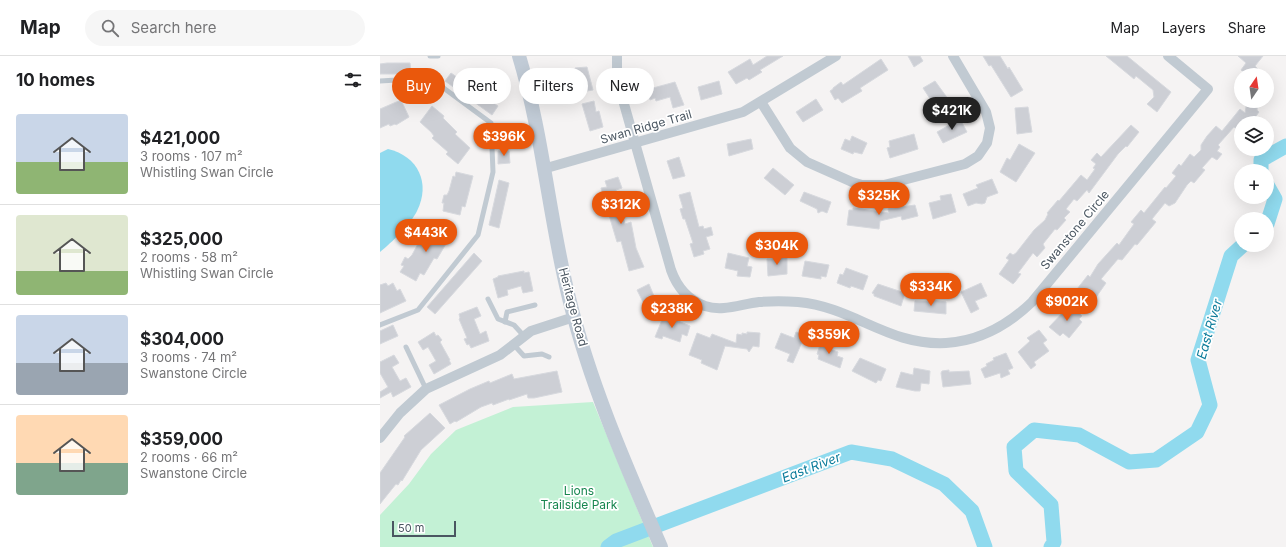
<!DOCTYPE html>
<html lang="en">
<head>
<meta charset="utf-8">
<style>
	:root { --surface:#fff; --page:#f6f6f6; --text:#202124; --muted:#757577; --line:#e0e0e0; --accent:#ea580c }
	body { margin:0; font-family:Inter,sans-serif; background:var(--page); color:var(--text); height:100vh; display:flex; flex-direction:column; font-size:15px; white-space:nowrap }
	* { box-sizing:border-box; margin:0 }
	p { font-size:13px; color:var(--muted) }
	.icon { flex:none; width:22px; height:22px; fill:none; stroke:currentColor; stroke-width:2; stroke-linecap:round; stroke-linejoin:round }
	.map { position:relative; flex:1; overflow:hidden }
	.drawer { display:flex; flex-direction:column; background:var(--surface); width:380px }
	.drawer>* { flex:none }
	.hud { position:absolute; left:12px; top:12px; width:380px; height:36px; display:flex; gap:8px }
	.needle { width:26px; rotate:13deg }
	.controls { position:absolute; left:854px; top:12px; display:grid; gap:8px }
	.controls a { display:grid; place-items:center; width:40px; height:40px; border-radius:50%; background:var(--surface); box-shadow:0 4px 16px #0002; font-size:20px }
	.scale { position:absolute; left:12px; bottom:10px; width:64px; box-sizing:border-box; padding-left:4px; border:2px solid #4a5661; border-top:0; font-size:11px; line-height:14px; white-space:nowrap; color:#4a5661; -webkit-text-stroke:3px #fff; paint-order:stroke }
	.price { position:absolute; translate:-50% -34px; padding:0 9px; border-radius:14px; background:var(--accent); color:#fff; font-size:13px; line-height:26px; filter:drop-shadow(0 1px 2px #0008) }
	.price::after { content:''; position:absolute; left:50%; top:24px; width:12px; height:9px; margin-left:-6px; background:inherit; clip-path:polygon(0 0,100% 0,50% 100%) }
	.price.active { background:#222; color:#fff }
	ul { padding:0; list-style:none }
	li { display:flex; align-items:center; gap:12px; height:100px; padding:0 16px }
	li+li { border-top:1px solid var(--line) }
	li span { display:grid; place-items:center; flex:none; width:112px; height:80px; border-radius:4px; color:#555 }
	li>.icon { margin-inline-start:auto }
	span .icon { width:48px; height:48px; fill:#fffc; stroke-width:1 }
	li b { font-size:17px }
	h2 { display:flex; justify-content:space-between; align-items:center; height:48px; padding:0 16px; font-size:17px }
	.tag { padding:0 14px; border-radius:18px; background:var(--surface); box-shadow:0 4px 16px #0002; font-size:14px; line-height:36px }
	.tag.active { background:var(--accent); color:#fff }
	header { display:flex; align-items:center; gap:24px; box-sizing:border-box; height:56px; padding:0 20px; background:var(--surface); border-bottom:1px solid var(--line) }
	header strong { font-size:19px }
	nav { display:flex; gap:22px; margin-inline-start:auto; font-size:14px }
	.search { width:280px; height:36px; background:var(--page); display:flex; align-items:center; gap:10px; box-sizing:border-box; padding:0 14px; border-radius:22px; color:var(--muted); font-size:15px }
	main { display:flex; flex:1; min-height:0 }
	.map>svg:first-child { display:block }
	.green { fill:#c3f1d5 }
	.water { fill:#90daee }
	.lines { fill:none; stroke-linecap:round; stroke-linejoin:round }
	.river { stroke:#90daee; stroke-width:15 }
	.building { fill:#cdcfd5; stroke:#d7d9de }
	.lane { stroke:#c1cad2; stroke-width:5 }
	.street { stroke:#c1cad2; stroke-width:10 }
	.secondary { stroke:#c1cbd6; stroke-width:14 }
	.labels { text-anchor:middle; stroke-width:3.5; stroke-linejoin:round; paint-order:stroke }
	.street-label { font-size:12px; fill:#4a5661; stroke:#fff }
	.park-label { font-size:12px; fill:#17864f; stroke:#fff }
	.water-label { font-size:13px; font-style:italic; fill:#0c7c9b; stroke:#fff }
</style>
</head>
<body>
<header>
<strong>Map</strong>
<div class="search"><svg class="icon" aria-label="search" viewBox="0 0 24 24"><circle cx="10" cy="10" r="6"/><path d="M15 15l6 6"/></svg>Search here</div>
<nav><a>Map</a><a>Layers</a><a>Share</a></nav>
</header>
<main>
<section class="drawer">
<h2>10 homes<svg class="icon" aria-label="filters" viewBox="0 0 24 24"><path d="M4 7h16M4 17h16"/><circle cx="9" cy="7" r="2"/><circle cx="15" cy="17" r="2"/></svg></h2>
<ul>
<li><span style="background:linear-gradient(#c9d6e8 60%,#8fb573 0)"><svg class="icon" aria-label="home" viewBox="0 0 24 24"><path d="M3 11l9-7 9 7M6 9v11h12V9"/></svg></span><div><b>$421,000</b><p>3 rooms · 107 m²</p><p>Whistling Swan Circle</p></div></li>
<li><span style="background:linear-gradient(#dfe7d0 70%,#8fb573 0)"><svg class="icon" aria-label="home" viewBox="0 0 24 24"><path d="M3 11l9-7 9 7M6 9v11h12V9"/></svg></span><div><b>$325,000</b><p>2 rooms · 58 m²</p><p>Whistling Swan Circle</p></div></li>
<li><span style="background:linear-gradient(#c9d6e8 60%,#9aa5b1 0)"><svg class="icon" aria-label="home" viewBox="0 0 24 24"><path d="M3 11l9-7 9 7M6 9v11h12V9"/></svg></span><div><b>$304,000</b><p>3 rooms · 74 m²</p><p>Swanstone Circle</p></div></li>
<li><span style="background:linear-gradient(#ffd9b3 60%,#7fa58c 0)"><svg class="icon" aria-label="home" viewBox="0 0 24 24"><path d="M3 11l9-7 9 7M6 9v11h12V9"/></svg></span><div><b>$359,000</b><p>2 rooms · 66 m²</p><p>Swanstone Circle</p></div></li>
</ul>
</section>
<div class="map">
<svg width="906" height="491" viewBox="0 0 906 491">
	<rect width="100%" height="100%" fill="#f5f3f3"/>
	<polygon class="green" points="213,346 273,491 0,491 0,459 29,428 51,398 76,374 133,351"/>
	<path class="water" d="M8,93C38,100 51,127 37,155C30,169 12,186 0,196V97Z"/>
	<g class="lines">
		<g class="river">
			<polyline points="881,115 881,104 906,90"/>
			<polyline points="887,129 895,143 887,168"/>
			<polyline points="228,491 236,485 471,396 512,403 564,428 592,455 605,491"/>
			<polyline points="671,491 674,486 671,449 636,415 634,391 654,374 699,379 749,406 776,404 817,376 830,349 818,304 851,200 863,189"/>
		</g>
	</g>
	<g class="building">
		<polygon points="387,0 403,0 380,14 382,16 369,24 367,22 356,28 348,16 370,3 373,9"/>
		<polygon points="528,0 540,0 543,5 534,11"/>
		<polygon points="603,0 620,0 628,13 629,11 643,34 631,41 611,9 609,10"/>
		<polygon points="726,0 747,0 791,36 777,56 767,48 774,41 773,34 756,20 754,23"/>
		<polygon points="858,0 883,0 875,10 879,14 875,19 867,19 861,14 866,7"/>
		<polygon points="501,3 508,14 480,32 482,35 462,47 458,42 455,44 450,35 453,33 453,32 461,26 463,29"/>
		<polygon points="7,7 30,7 31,18 0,18 0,8"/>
		<polygon points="207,11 213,34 201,36 200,31 198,32 195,12"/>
		<polygon points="71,17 118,50 112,59 65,25"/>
		<polygon points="339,25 342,38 321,44 318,31"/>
		<polygon points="555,25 571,47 558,55 543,32"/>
		<polygon points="295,26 304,49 293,52 290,41 276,45 275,42 270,44 268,36 273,35 273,32"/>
		<polygon points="436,43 443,54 423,66 416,56"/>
		<polygon points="21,44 29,61 16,69 15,68 10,70 9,68 0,72 0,53"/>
		<polygon points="214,45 216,56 219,55 223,71 210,75 202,48"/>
		<polygon points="867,45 878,45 877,54 879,56 871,67 861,67 861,77 854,71 838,89 840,91 837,95 842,98 837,104 832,101 822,112 825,114 814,127 811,125 807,129 795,147 789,150 785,147 772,163 776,166 757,189 755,188 742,204 738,203 721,223 726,227 712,247 711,246 708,249 694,237 708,219 710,221 718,208 737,187 739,189 754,168 751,166 761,154 764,157 785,131 786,132 796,120 792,117 799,108 801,110 810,98 814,101 821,94 821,89 827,80 836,70 842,75 860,53 865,57"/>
		<polygon points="52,50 64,60 63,62 77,76 75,78 90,92 78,108 66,98 68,96 52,82 54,80 51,76 40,66"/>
		<polygon points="648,51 652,76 637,78 635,52"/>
		<polygon points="580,63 587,76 563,87 557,76"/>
		<polygon points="751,69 759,76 747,91 746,90 738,98 709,137 707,134 697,145 694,143 686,153 690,156 684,162 686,164 677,174 675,173 663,188 665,192 657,201 653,197 638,217 641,218 635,226 633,228 619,218 629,204 626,202 630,197 633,199 636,197 654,174 665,164 668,158 667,157 678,144 679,145 701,119 707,124 715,113 713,112 716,108 711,104 717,97 721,101"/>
		<polygon points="534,78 538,93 510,102 507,92 510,91 509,85"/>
		<polygon points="472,80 487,87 482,98 474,96 473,98 461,93 465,83 470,85"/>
		<polygon points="371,83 373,93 349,100 347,88"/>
		<polygon points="639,88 655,97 636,126 620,116 627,102 630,104"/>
		<polygon points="118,95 129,95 130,107 118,108"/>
		<polygon points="299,101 305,120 293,123 287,105"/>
		<polygon points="393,112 414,129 405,139 384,122"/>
		<polygon points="76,116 93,120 85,151 82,150 80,159 63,155 64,147 62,147 64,139 67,139 69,135 73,120 75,121"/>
		<polygon points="238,121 242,132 236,134 239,146 245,168 251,166 256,192 264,211 249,215 241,185 237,186 221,132 227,131 225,125"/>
		<polygon points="612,123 618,137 607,141 605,147 602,148 596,147 588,150 583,138 598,132 596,129"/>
		<polygon points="119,124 129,127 119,172 109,169"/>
		<polygon points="310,136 319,171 323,170 324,173 331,171 333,179 326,181 330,193 323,195 324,198 314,201 310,188 313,187 305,163 303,163 300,153 303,152 299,139"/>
		<polygon points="424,136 451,146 447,157 442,155 438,157 437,153 420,145"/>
		<polygon points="571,138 576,156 553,163 549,147 561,144 560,140"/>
		<polygon points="535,149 538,160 522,164 521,160 500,165 499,173 467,169 469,154 473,154 473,152 509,157 508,153"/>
		<polygon points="58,168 73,176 57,203 54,202 44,219 40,217 36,225 20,216 24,210 21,209 25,201 28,203 32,199 39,186 42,187 53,171 55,172"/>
		<polygon points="94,197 102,205 55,258 47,251"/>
		<polygon points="348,197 369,202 367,210 372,211 370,221 357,220 358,215 345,212"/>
		<polygon points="397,201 407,201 407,218 388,220 387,203 397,203"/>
		<polygon points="425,205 449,209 446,221 441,220 441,223 422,220"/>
		<polygon points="466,212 488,220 483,234 471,230 470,232 457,227 460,218 463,219"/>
		<polygon points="144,215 144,217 149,216 153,235 143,237 141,230 127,234 128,239 118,242 113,223 118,221 118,220"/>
		<polygon points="6,227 8,230 13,227 17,235 20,233 26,245 0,257 0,229"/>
		<polygon points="601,227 607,240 595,245 599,253 591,257 581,236"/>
		<polygon points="269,228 281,257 277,259 270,248 265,250 257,234"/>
		<polygon points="498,228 525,237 521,250 494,240 494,238 492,237"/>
		<polygon points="551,244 566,246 566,258 534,255 535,245 551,246"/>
		<polygon points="690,249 702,260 699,263 702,266 689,282 683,277 680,280 669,271"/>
		<polygon points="97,251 101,260 94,263 100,278 106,275 109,285 91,292 89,288 87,289 84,283 87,282 79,263 80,262 79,258"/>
		<polygon points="284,259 310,270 307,280 302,278 300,286 283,280 282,283 275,281"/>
		<polygon points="13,269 18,280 0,288 0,275"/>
		<polygon points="659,274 667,284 663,287 669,295 654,306 656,309 651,313 638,296 650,285 647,282"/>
		<polygon points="54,276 56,280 58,279 62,284 60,286 70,304 69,304 71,308 54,318 49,309 56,305 48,291 43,294 38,286"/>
		<polygon points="367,276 380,277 379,291 373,290 369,296 367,293 345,290 337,314 321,307 322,304 309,299 317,277 330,282 332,278 356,287 357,278 362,279 362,277 367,278"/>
		<polygon points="416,276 425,279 413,307 407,305 410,298 395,292 401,277 414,282"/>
		<polygon points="441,286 451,289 450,293 458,296 457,300 463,302 460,312 438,303 439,299 437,298"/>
		<polygon points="626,297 633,312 628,314 630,318 621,322 620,317 605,322 601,313 607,310 606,308 614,304 613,302"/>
		<polygon points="14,299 19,307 12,311 20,325 26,322 31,331 13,341 11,336 0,342 0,336 8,331 0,317 0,306"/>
		<polygon points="480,302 506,313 501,325 498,324 496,327 472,315"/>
		<polygon points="534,312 550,315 549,328 541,327 540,335 535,335 516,331 521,316 533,319"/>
		<polygon points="569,314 569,316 589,315 591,328 563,331 561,317 562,315"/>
		<polygon points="177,315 182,336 154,342 148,342 147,338 129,344 129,343 113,349 112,347 101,351 76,366 75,365 70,368 59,349 90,333 109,325 110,327 132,318 134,323"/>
		<polygon points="50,357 65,372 41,394 22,425 21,424 18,429 16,428 0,448 0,417 25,381 24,380"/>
	</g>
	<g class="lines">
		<g class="lane">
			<polyline points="50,0 58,0"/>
			<polyline points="0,25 50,22 111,67 113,116 98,179 38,254 0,269"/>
			<polyline points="108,243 118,263 134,269 144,280"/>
			<polyline points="125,266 127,256 155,249"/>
			<polyline points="134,289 144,300 162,298 169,301"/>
			<polyline points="26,291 46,333"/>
		</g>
		<g class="street">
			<path d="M237,0V23L291,214C297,231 308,244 325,250C343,256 361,248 379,246C392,245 405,245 418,246C474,251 508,290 566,287C599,285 628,269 652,246L828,33L788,0"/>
			<polyline points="381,46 410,92 427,106 472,126 482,129 504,129 585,108 598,100 607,87 610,72 606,56 573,0"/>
			<polyline points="163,113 363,56 456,0"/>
			<polyline points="0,382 20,357 46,333 120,299 151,275 194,261"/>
		</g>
		<path class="secondary" d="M139,0C163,79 169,162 189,242C210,328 246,410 281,491"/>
	</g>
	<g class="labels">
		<g class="street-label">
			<text transform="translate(266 71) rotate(-16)" y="4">Swan Ridge Trail</text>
			<text transform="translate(695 174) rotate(-50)" y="4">Swanstone Circle</text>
			<text transform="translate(193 251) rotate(75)" y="4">Heritage Road</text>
		</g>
		<g class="park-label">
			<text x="199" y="439">Lions<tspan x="199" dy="14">Trailside Park</tspan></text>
		</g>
		<g class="water-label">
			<text transform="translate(829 273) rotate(-74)" y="5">East River</text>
			<text transform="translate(431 411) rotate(-21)" y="5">East River</text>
		</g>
	</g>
</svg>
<div class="controls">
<a><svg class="needle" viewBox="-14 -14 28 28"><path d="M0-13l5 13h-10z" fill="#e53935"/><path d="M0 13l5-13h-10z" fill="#757577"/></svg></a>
<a><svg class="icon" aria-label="layers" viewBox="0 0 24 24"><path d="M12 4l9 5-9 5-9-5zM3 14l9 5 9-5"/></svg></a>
<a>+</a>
<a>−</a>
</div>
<div class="scale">50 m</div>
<b class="price active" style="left:572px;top:75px">$421K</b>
<b class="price" style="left:124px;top:101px">$396K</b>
<b class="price" style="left:499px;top:160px">$325K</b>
<b class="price" style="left:241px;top:169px">$312K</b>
<b class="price" style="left:46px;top:197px">$443K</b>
<b class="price" style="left:397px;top:210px">$304K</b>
<b class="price" style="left:551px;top:251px">$334K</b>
<b class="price" style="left:687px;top:266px">$902K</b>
<b class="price" style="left:292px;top:273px">$238K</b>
<b class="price" style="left:449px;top:299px">$359K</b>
<div class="hud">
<a class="tag active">Buy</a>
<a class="tag">Rent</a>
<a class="tag">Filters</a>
<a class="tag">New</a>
</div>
</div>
</main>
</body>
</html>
